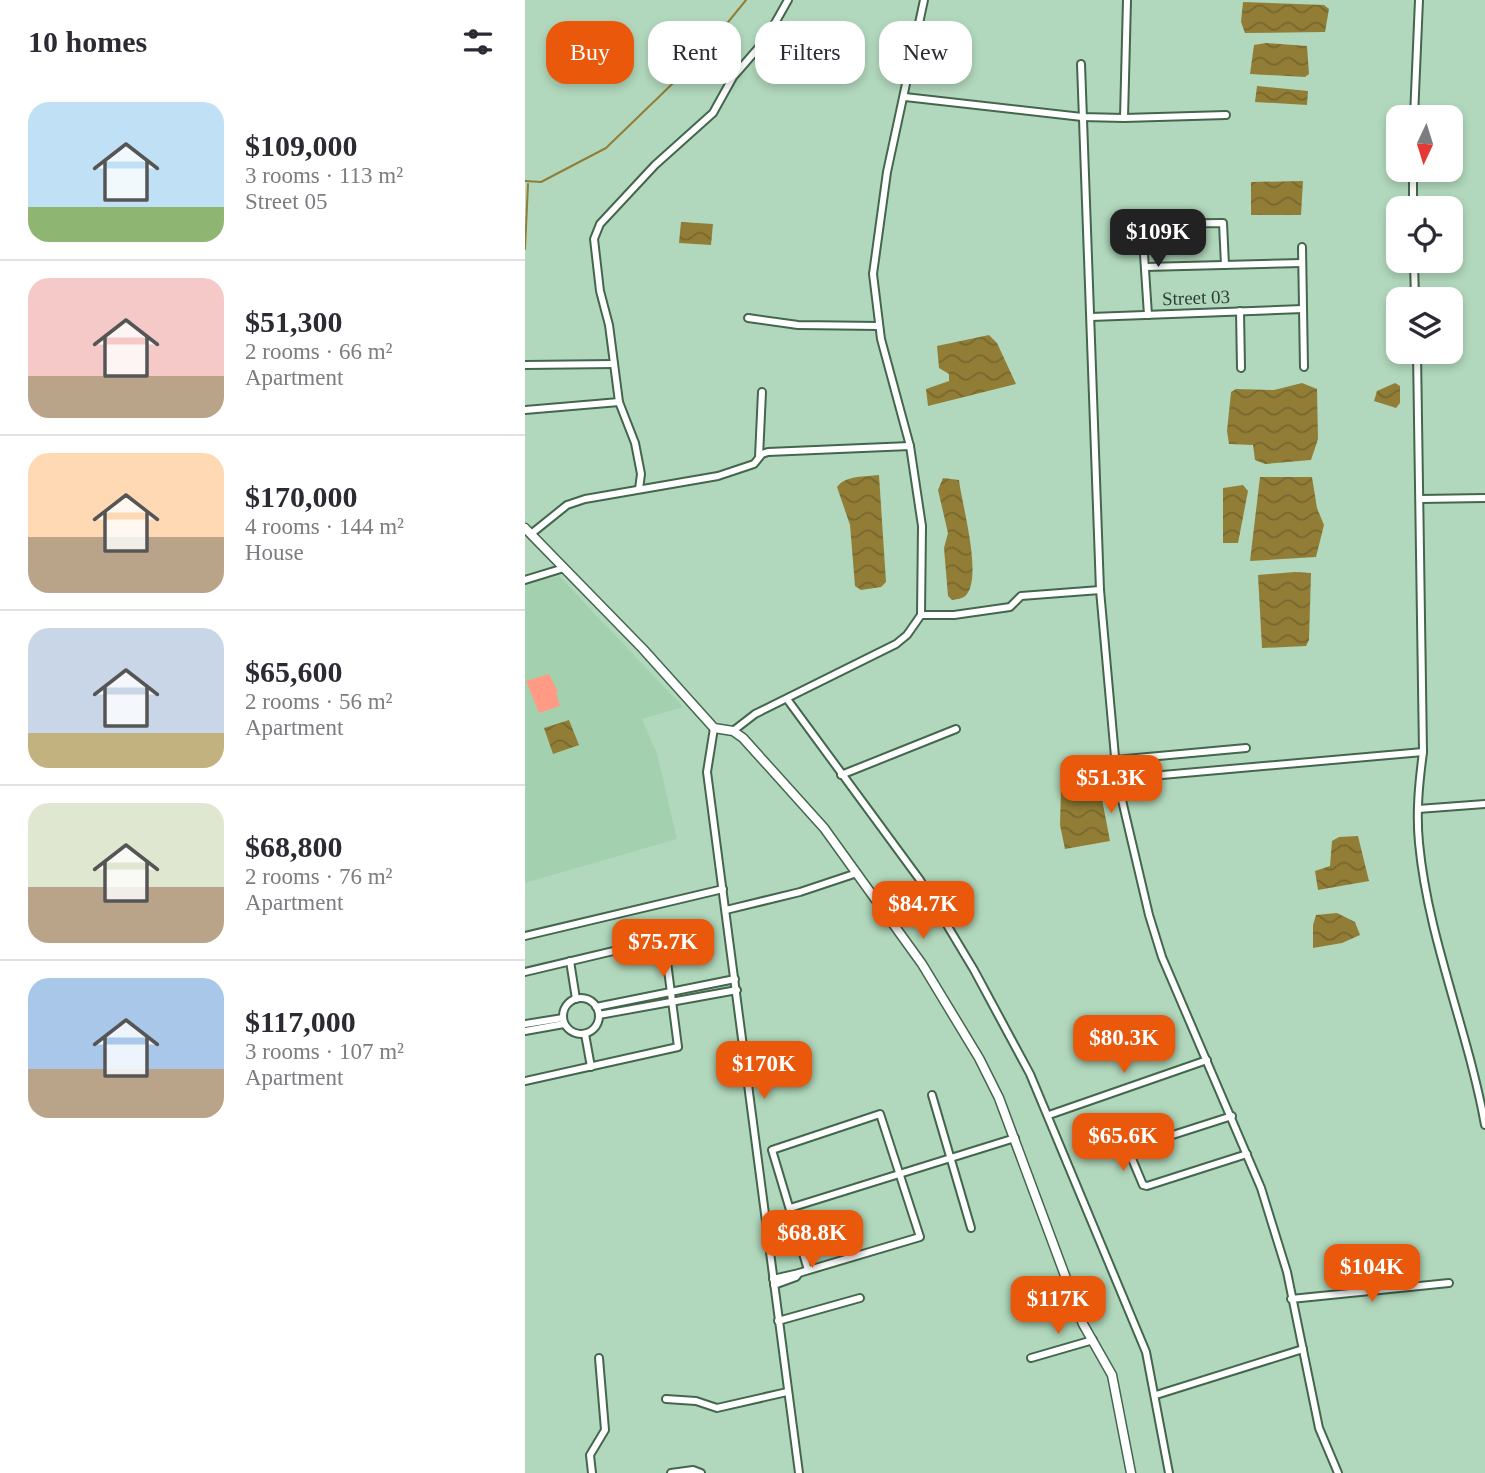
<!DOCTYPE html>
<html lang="en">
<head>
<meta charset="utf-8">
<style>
	:root { --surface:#fff; --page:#f2f2f3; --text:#2b2b33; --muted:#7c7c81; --line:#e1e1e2; --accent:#ea580c }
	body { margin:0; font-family:Georgia,serif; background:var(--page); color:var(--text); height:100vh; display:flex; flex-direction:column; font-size:26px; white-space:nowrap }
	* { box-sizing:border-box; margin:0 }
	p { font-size:23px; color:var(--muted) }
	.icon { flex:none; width:38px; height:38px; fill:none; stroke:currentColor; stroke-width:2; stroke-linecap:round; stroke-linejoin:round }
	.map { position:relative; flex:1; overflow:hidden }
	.details { display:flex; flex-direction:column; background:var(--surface); width:525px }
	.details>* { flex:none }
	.top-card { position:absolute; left:21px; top:21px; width:665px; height:63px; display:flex; gap:14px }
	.needle { width:46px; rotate:184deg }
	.buttons { position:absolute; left:861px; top:105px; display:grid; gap:14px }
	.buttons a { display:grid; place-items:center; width:77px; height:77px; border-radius:14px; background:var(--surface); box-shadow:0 4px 10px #0003; font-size:35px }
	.price { position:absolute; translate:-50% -60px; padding:0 16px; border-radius:14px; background:var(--accent); color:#fff; font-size:23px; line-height:46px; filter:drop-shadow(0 2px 4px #0008) }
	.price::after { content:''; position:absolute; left:50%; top:42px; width:21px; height:16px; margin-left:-10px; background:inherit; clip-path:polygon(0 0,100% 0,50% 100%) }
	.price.current { background:#222; color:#fff }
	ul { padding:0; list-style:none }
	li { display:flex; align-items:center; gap:21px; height:175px; padding:0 28px }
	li+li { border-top:2px solid var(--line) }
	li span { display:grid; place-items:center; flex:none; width:196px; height:140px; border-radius:21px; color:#555 }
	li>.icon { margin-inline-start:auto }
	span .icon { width:84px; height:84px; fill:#fffc; stroke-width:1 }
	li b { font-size:30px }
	h2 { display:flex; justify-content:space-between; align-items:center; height:84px; padding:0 28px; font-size:30px }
	.pill { padding:0 24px; border-radius:21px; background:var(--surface); box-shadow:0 4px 10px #0003; font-size:24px; line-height:63px }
	.pill.current { background:var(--accent); color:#fff }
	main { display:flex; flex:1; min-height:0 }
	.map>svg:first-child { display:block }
	.built { fill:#a3d1af }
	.green { fill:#ff9b85 }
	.water { fill:url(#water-waves) }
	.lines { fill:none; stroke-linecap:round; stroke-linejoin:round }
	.stream { stroke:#927d36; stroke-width:2 }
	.minor-casing { stroke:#43664d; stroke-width:10 }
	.tertiary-casing { stroke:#43664d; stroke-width:11 }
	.minor { stroke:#fff; stroke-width:6 }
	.tertiary { stroke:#fff; stroke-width:8 }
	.labels { text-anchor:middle; stroke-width:7; stroke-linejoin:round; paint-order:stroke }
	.street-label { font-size:19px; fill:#2e3e33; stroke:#b1d8bc }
</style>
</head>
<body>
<main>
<section class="details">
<h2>10 homes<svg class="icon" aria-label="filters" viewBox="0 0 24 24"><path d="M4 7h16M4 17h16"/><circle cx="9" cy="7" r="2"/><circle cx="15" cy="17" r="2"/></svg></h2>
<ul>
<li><span style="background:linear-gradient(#bfe0f5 75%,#8fb573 0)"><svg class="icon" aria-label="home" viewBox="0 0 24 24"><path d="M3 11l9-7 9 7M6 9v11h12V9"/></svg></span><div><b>$109,000</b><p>3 rooms · 113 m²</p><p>Street 05</p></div></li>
<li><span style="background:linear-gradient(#f6c9c9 70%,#b9a48a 0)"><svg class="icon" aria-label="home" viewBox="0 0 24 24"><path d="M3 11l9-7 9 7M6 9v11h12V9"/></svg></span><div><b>$51,300</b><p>2 rooms · 66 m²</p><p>Apartment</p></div></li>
<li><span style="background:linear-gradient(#ffd9b3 60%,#b9a48a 0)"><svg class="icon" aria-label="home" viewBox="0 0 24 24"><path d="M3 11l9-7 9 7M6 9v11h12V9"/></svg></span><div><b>$170,000</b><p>4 rooms · 144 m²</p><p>House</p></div></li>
<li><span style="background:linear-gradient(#c9d6e8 75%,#c2b280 0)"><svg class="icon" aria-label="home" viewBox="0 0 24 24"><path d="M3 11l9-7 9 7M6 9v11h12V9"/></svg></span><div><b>$65,600</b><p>2 rooms · 56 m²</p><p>Apartment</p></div></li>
<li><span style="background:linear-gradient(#dfe7d0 60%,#b9a48a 0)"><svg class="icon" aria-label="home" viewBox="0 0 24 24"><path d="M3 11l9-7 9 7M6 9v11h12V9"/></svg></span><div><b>$68,800</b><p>2 rooms · 76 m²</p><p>Apartment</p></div></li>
<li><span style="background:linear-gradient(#a9c7e8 65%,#b9a48a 0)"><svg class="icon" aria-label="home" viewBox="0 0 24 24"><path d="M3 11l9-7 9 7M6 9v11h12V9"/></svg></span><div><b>$117,000</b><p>3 rooms · 107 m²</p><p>Apartment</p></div></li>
</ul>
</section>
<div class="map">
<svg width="960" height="1473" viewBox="0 0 960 1473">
	<defs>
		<pattern id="water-waves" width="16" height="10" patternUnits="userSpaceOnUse" patternTransform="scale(1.75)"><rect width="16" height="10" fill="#927d36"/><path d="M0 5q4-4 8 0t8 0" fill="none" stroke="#78682e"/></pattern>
	</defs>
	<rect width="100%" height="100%" fill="#b1d8bc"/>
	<polygon class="built" points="34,576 158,707 117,719 132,754 152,839 0,883 0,584"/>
	<polygon class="green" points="24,674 33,692 31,693 35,706 14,713 1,681"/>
	<g class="water">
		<polygon points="718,2 799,5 804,9 800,32 720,33 716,22"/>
		<polygon points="741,43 782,46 784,74 780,77 725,74 729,45"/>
		<polygon points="732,86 783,91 782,105 730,102"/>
		<polygon points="778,181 776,215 726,215 726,182"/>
		<polygon points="156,222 188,224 186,245 154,243"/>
		<polygon points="464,335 472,343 491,384 403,406 401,389 424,381 424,374 414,368 412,346"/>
		<polygon points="777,383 792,389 793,439 786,460 740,464 730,460 728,445 704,444 702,431 706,392 711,389 749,390"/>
		<polygon points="870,383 875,386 875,403 871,408 849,401 852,391"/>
		<path d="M354,475L361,582L356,587L336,590L330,586L325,525L312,487C321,475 340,477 354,475Z"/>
		<polygon points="735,477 787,477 792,508 799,525 791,557 725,561"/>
		<path d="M418,478L434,480C437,505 457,574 442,594C438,599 433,599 427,600L423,596L419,548L423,533L413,490Z"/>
		<polygon points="718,485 723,491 713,543 698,543 698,488"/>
		<polygon points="770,572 786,573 784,640 781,646 737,648 733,575"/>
		<polygon points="44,720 54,745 28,754 19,728"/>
		<polygon points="569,784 576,794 585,841 540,849 535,825 536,788"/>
		<polygon points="833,836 844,881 793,890 790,871 805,866 807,841 814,837"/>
		<polygon points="812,913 830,922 835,935 817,943 788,948 788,925 791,915"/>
	</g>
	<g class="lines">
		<g class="stream">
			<polyline points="0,181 16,182 81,148 173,59 221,0"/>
			<polyline points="0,249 3,184"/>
		</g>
		<defs>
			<g id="minor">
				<polyline points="556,64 575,590 592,779 624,915 637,957 736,1188 762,1272 794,1428 813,1473"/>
				<polyline points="380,97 557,117 599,118 602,0"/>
				<polyline points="889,117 894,0"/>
				<polyline points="599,118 701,115"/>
				<polyline points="888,170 888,208"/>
				<polyline points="777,247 779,367"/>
				<polyline points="889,261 890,299"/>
				<polyline points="620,267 777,263"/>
				<polyline points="715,311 716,368"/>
				<polyline points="623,315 617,224 698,223 700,265"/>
				<polyline points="566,317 778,309"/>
				<polyline points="223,318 273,325 354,326"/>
				<path d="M892,352L898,752C894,783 891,812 894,843C903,939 943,1030 960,1125"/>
				<polyline points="0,365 89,364"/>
				<polyline points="0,410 94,402"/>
				<polyline points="234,457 237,392"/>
				<polyline points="114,489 116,474 110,443 94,402 84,325 75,291 69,239 75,224 130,165 188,113 208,77 241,39 263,0"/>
				<polyline points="895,499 960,498"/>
				<polyline points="6,534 42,505 60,499 193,476 229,464 237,454 243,452 385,446"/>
				<polyline points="0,580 39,568"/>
				<polyline points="396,615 429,615 485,607 496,596 575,590"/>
				<polyline points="262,699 395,880 449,970 505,1074 621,1352 644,1473"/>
				<polyline points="189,728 182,772 274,1473"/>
				<polyline points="208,731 230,714 371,644 382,635 396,615 397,526 385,446 356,339 348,274 362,172 399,0"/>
				<polyline points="590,760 721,748"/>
				<polyline points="316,775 431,729"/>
				<polyline points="592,779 898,752"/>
				<polyline points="893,809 960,804"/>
				<polyline points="201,910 275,892 332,873"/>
				<polyline points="0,936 198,889"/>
				<polyline points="45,961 51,999"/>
				<polyline points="0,972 139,939 153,1047 0,1081"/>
				<circle cx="56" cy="1016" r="18"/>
				<polyline points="71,1007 210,979"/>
				<polyline points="74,1015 212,990"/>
				<polyline points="0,1024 38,1018"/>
				<polyline points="0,1031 39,1024"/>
				<polyline points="60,1034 66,1067"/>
				<polyline points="407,1095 446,1228"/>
				<polyline points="524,1115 682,1060"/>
				<polyline points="707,1116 607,1148 605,1154 618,1185 622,1186 722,1154"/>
				<polyline points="265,1208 490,1138"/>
				<polyline points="274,1273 395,1237 355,1114 247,1150 283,1270"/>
				<polyline points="248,1279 274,1273 271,1277 249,1285"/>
				<polyline points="766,1299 924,1283"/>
				<polyline points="253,1321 335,1298"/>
				<polyline points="506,1358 568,1340"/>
				<polyline points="631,1395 778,1349"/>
				<polyline points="141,1399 171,1401 192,1408 262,1392"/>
				<polyline points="67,1473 65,1455 80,1430 74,1358"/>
				<polyline points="146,1473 168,1470 176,1473"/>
			</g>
			<polyline id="tertiary" points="0,528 118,649 189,728 208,731 218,738 299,828 397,964 454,1058 474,1098 558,1324 587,1375 606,1473"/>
		</defs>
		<use href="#minor" class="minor-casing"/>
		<use href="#tertiary" class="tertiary-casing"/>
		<use href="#minor" class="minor"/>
		<use href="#tertiary" class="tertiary"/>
	</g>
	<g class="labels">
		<g class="street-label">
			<text transform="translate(671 297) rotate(-2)" y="7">Street 03</text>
		</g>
	</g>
</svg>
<div class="buttons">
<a><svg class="needle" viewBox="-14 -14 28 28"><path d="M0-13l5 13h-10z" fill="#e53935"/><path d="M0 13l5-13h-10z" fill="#7c7c81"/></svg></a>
<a><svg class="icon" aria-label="locate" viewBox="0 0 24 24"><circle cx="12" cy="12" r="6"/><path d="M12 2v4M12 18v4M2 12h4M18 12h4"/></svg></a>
<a><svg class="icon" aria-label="layers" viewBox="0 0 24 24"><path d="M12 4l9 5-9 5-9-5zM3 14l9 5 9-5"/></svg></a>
</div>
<b class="price current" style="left:633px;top:269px">$109K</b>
<b class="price" style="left:586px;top:815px">$51.3K</b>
<b class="price" style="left:398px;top:941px">$84.7K</b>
<b class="price" style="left:138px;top:979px">$75.7K</b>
<b class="price" style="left:599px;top:1075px">$80.3K</b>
<b class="price" style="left:239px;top:1101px">$170K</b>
<b class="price" style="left:598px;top:1173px">$65.6K</b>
<b class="price" style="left:287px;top:1270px">$68.8K</b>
<b class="price" style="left:847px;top:1304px">$104K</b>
<b class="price" style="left:533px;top:1336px">$117K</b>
<div class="top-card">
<a class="pill current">Buy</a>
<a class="pill">Rent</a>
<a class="pill">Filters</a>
<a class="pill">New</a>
</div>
</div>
</main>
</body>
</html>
